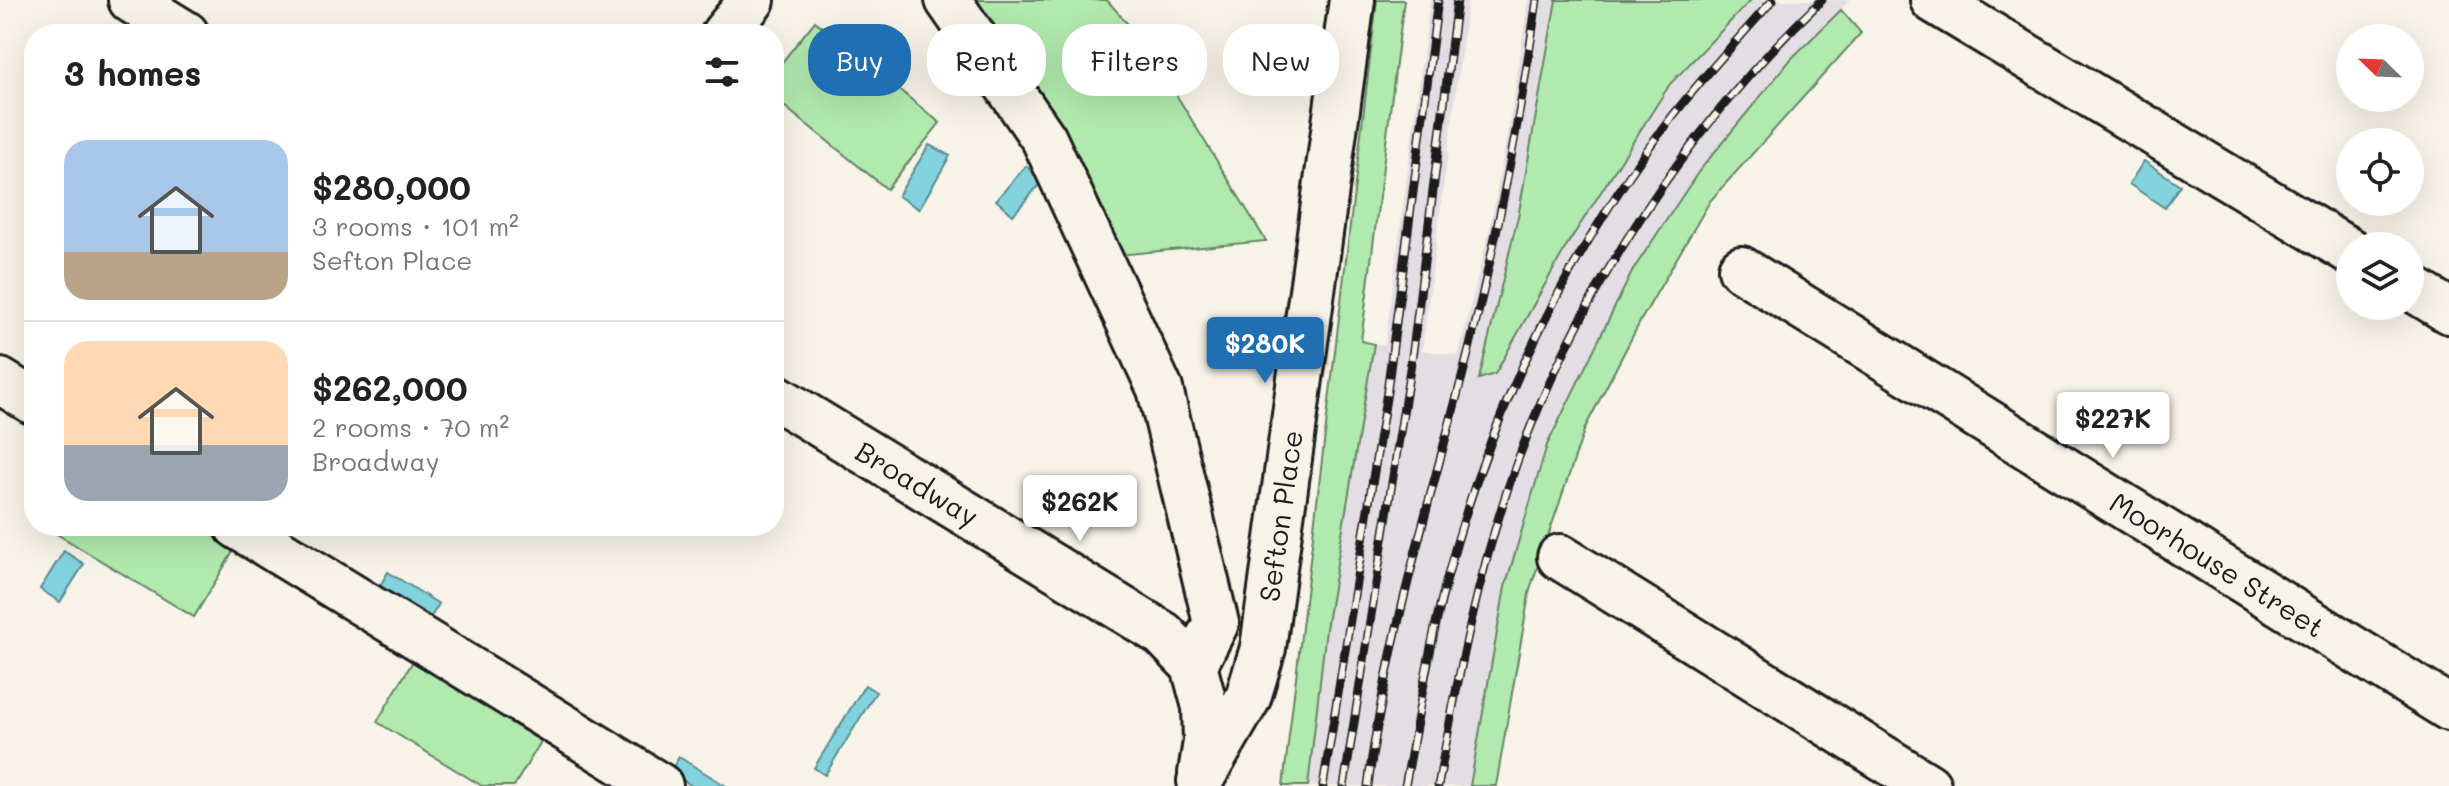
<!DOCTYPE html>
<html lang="en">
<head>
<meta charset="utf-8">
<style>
	:root { --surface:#fff; --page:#f2f2f2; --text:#222; --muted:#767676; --line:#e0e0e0; --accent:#1f6fb2 }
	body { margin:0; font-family:Mali,sans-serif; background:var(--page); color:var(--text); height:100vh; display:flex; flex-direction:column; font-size:30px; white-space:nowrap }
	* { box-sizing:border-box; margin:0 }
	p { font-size:26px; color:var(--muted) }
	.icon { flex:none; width:44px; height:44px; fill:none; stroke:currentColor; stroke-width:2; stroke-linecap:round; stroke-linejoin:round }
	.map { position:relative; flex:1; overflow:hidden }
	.side { position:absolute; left:24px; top:24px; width:760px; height:512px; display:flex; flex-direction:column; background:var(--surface); border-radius:32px; box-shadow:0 8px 32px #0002 }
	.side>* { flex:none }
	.guide { position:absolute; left:808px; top:24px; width:760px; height:72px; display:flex; gap:16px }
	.needle { width:52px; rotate:293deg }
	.tools { position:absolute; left:2336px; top:24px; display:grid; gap:16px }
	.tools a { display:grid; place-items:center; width:88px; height:88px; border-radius:50%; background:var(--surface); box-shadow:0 8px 32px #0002; font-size:40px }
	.price { position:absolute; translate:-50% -68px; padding:0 18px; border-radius:8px; background:#fff; color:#222; font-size:26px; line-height:52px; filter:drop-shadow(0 2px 4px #0008) }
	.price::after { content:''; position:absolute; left:50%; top:48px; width:24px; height:18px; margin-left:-12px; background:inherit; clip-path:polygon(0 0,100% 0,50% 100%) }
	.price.active { background:var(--accent); color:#fff }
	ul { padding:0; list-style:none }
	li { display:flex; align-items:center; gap:24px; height:200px; padding:0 40px }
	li+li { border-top:2px solid var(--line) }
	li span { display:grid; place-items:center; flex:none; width:224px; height:160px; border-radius:24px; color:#555 }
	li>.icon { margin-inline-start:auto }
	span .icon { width:96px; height:96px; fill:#fffc; stroke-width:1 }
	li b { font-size:34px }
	h2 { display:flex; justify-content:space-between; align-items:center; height:96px; padding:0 40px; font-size:34px }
	.chip { padding:0 28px; border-radius:32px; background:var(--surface); box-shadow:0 8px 32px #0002; font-size:28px; line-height:72px }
	.chip.active { background:var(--accent); color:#fff }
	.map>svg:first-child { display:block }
	.built { fill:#e3dde4 }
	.green { fill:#b1eaae; stroke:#668365; stroke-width:2 }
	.water { fill:#83d3de; stroke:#5a8a90; stroke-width:2 }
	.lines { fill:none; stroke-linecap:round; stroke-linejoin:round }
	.minor-casing { stroke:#1c1c1c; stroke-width:50 }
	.minor { stroke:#f7f3e8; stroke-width:44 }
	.rail-casing { stroke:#1c1c1c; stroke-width:9 }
	.rail { stroke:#f7f3e8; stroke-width:6; stroke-dasharray:18; stroke-linecap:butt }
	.labels { text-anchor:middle; stroke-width:8; stroke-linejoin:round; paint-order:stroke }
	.street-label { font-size:28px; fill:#1c1c1c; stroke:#f7f3e8 }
</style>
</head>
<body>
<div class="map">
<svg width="2449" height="786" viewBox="0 0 2449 786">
	<rect width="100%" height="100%" fill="#f7f3e8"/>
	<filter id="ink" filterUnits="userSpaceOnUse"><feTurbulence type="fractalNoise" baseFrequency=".0125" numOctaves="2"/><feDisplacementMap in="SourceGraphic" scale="16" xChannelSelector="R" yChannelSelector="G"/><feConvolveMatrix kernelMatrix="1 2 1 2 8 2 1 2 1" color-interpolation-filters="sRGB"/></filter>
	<g filter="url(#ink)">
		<polygon class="built" points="1430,0 1468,0 1422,350 1458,356 1491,223 1513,102 1528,0 1556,0 1519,212 1480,379 1495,373 1567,245 1670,84 1751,0 1850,0 1792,58 1699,171 1633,270 1547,445 1505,587 1470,786 1308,786 1326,630 1374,344 1385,345"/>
		<g class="green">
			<polygon points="963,0 1107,0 1145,44 1266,241 1118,255"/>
			<polygon points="1377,0 1404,0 1361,341 1374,344 1326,629 1308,786 1283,786"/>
			<polygon points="1556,0 1751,0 1670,84 1567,245 1495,374 1479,379 1519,212"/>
			<polygon points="1841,10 1861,33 1710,201 1641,320 1585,428 1530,589 1496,786 1470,786 1505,587 1547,445 1633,270 1699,171 1792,58"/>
			<polygon points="815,21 940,123 887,189 774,98 774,72"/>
			<polygon points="54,526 229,526 243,535 194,617 52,531"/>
			<polygon points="416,656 545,735 514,786 482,786 377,722"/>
		</g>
		<g class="water">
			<polygon points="929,145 950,156 919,209 898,196"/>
			<polygon points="2144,161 2180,185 2165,208 2129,184"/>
			<polygon points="1026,166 1042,181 1013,215 996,200"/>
			<polygon points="64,551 84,564 60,602 40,589"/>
			<polygon points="388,572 439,604 427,623 377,591"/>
			<polygon points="865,685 876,692 825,775 814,768"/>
			<polygon points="679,757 726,786 692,786 670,772"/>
		</g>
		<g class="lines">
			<defs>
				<g id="minor">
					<polyline points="131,0 186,34"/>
					<polyline points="948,0 1044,139 1160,389 1216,623 1194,666"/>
					<polyline points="1933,0 2350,251"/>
					<polyline points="724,34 752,0"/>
					<polyline points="1741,269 2449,708"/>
					<polyline points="2410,287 2449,311"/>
					<polyline points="0,381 34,402"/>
					<polyline points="774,396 1163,634 1194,666 1205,707 1206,742 1201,773"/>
					<polyline points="237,526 660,786"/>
					<polyline points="1560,557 1928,786"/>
					<polyline points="1200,781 1248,698 1263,648 1352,0"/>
				</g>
			</defs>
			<use href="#minor" class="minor-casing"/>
			<use href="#minor" class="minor"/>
			<defs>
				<g id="rail">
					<polyline points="1323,786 1387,392 1438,0"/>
					<polyline points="1344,786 1413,350 1457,0"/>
					<path d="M1368,786C1387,637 1432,495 1469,350C1498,235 1520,118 1537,0"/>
					<path d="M1405,786C1418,721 1427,655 1444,590C1483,434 1552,285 1645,153C1683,99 1728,50 1773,0"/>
					<path d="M1438,786C1458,677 1479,567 1517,462C1581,289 1688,127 1822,0"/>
				</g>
			</defs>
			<use href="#rail" class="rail-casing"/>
			<use href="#rail" class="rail"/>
		</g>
	</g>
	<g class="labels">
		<g class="street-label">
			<text transform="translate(917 484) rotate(31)" y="10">Broadway</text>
			<text transform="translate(1281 516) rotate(-82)" y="10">Sefton Place</text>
			<text transform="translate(2217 565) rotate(32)" y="10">Moorhouse Street</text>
		</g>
	</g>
</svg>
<div class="tools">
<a><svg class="needle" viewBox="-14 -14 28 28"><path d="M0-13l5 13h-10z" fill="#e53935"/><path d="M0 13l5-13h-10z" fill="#767676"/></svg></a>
<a><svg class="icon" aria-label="locate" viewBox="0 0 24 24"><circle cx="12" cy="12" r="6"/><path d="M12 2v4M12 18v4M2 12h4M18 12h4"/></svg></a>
<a><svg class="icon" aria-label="layers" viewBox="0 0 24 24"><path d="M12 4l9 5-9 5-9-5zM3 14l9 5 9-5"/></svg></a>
</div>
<b class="price active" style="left:1265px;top:385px">$280K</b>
<b class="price" style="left:2113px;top:460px">$227K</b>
<b class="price" style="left:1080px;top:543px">$262K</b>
<div class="guide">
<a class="chip active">Buy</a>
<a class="chip">Rent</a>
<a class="chip">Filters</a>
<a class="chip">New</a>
</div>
<section class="side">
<h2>3 homes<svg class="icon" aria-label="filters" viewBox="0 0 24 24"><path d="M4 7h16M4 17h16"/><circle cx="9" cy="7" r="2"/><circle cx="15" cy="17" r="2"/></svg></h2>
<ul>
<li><span style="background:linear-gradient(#a9c7e8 70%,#b9a48a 0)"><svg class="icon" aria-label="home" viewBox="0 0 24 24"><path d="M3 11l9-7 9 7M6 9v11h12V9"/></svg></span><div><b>$280,000</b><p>3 rooms · 101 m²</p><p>Sefton Place</p></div></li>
<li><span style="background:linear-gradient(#ffd9b3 65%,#9aa5b1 0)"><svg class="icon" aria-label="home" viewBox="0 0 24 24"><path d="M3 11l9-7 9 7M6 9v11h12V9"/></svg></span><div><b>$262,000</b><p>2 rooms · 70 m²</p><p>Broadway</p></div></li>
</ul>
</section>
</div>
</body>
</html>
